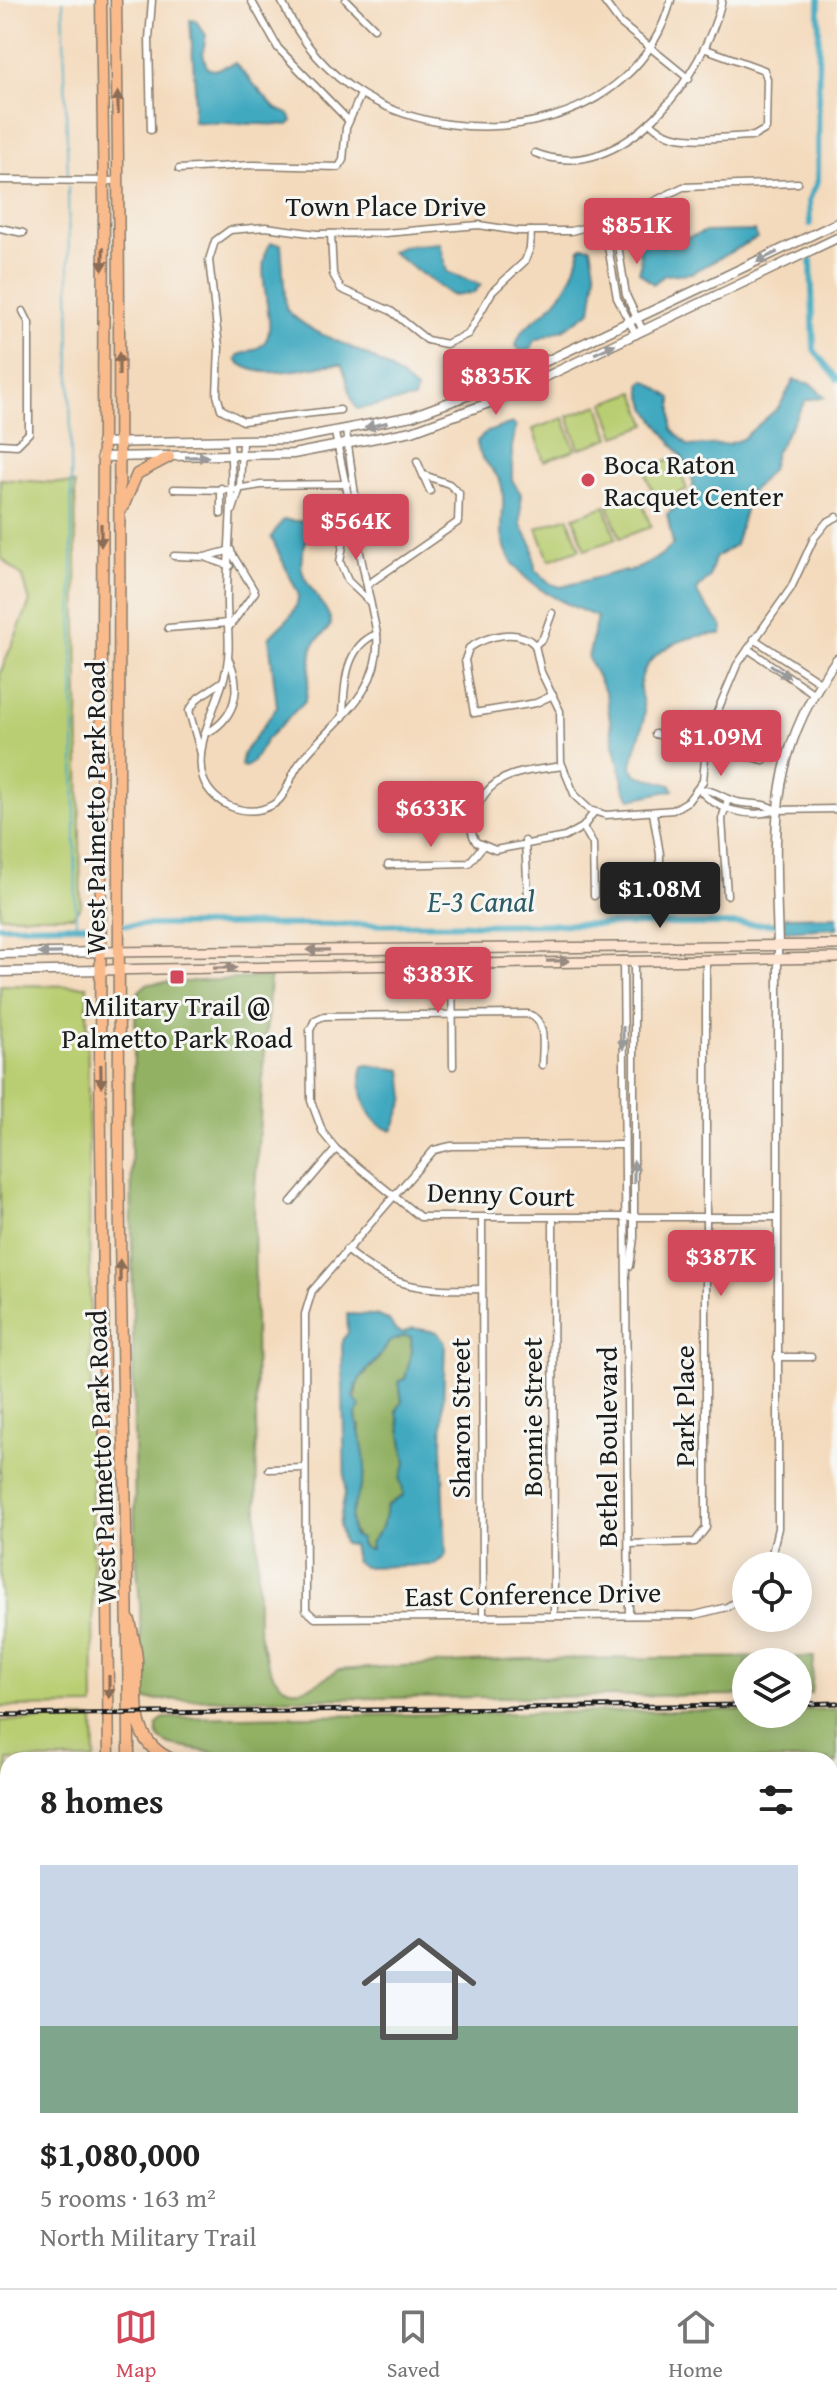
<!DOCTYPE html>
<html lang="en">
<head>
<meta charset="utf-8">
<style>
	:root { --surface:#fff; --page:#f2f2f2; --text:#222; --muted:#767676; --line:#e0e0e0; --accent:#d1495b }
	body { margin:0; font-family:"Gentium Book Plus",serif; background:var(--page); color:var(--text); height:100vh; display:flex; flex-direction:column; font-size:30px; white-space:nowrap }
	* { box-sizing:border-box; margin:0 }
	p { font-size:26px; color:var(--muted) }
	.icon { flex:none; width:44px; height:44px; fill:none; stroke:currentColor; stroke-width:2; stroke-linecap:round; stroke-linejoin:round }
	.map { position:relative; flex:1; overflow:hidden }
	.sheet { position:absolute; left:0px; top:1752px; width:838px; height:536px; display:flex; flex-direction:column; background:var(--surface); border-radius:24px 24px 0 0; box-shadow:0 4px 20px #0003 }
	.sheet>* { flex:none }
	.fabs { position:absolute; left:732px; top:1552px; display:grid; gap:16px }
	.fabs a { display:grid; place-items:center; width:80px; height:80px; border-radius:50%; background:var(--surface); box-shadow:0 4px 20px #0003; font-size:40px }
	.price { position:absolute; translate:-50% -68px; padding:0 18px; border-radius:8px; background:var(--accent); color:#fff; font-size:26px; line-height:52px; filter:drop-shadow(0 2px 4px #0008) }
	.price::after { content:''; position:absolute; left:50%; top:48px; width:24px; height:18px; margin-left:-12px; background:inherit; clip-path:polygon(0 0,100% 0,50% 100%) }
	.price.active { background:#222; color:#fff }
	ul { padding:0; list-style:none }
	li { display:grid; align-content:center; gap:16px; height:424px; padding:0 40px }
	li+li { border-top:2px solid var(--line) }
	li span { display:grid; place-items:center; height:248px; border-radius:0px; color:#555 }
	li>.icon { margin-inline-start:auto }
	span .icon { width:144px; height:144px; fill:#fffc; stroke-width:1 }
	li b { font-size:34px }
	h2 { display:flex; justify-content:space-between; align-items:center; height:96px; padding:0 40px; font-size:34px }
	.tabs { display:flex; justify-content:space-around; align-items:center; height:112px; border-top:2px solid var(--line); background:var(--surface); font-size:22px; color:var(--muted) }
	.tabs a { display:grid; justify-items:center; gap:4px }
	.tabs .active { color:var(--accent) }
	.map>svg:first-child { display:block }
	.built { fill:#f7cfd4 }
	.green { fill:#b9ce72; stroke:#6a7547; stroke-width:2 }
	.forest { fill:#92b164; stroke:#576640; stroke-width:2 }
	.water { fill:#40a9c0; stroke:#2e626e; stroke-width:2; fill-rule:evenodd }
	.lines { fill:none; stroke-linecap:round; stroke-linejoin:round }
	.stream { stroke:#40a9c0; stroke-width:2 }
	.canal { stroke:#40a9c0; stroke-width:6 }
	.minor-casing { stroke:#887b6c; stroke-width:9 }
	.tertiary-casing { stroke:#887b6c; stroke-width:11 }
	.secondary-casing { stroke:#887b6c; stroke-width:12 }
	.primary-casing { stroke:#887b6c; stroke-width:13 }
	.motorway-casing { stroke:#887b6c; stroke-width:15 }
	.minor { stroke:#fff; stroke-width:6 }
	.tertiary { stroke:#fff; stroke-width:8 }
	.secondary { stroke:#fde4d1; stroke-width:9 }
	.primary { stroke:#fabb8c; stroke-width:10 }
	.motorway { stroke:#fabb8c; stroke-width:12 }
	.rail-casing { stroke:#1c1c1c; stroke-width:5 }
	.rail { stroke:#f6f6f2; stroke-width:2; stroke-dasharray:6; stroke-linecap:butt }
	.oneway { fill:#8b6c54 }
	.oneway2 { fill:#999 }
	.oneway3 { fill:#988a80 }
	.poi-dot { fill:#d1495b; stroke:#f6f6f2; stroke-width:3 }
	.labels { text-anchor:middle; stroke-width:6; stroke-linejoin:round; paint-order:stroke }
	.street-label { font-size:28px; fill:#1c1c1c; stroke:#f6f6f2 }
	.poi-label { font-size:28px; fill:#1c1c1c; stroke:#f6f6f2; text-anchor:start }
	.water-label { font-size:30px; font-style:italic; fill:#2c5b66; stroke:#f6f6f2 }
</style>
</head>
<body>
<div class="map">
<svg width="837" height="2288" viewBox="0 0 837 2288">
	<rect width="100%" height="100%" fill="#f6f6f2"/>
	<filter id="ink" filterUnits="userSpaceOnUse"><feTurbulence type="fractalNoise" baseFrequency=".0125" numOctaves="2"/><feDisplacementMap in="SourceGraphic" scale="16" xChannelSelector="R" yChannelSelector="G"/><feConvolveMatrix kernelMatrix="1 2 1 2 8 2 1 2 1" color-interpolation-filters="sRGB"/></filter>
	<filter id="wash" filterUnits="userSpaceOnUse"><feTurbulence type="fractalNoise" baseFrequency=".006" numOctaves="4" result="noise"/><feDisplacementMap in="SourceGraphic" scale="32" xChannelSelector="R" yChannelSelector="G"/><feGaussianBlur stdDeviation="1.8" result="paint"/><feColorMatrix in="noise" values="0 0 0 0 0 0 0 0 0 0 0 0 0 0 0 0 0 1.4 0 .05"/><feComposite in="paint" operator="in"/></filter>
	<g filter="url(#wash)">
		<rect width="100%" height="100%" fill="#f4dabc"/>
		<rect class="built" x="162" y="2280" width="252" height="8"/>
		<g class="green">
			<polygon points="635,392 647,425 616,436 604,403"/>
			<polygon points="599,405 610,438 579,449 568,416"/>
			<polygon points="564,418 575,450 544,461 533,429"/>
			<polygon points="675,457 687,490 656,501 644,469"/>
			<polygon points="0,479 75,484 81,906 73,916 0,916 0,673 30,602 23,577 0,557"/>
			<polygon points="639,494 651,527 620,538 608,505"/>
			<polygon points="605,506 616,539 585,550 574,517"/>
			<polygon points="568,517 580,549 549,560 537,528"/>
			<polygon points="0,985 87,986 94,1706 0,1707"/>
			<polygon points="94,1719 95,1760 8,1760 8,1853 0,1854 0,1721"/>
			<polygon points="837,2180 837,2288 814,2288 814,2280 830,2280 830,2181"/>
		</g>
		<g class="forest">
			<path d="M270,977L254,1203L258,1627C269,1681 283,1712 337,1670L519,1659L814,1657L811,1694H798V1662H746V1695L141,1700L140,1605L135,1541L131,1129L136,1003L139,991L147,984Z"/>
			<path d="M404,1336H411L412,1351L405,1379L399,1381L402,1402L397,1410L406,1463L404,1495L387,1506L382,1527L370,1543L371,1550L366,1549C335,1520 358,1507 364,1475C367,1458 358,1442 360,1425L357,1424C351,1361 365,1388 389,1342Z"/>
			<path d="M837,1709V1763L830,1765V1760H252L170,1745C160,1740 156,1736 157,1725L164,1718L746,1710V1714H798V1710Z"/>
		</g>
		<g class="water">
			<polygon points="190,20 196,21 206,35 203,53 207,68 214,70 235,63 275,108 290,115 292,121 289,125 193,122 195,87"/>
			<path d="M637,228L646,230L657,244L663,246L704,232L755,231L757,238L692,273L665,275L653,284L639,272C645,253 631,239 637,228Z"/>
			<path d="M271,243L281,244L286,309C305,329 326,336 350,347C373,357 398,373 416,390L414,399L357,409C347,394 349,379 341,364C310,364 261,385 236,360L239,355C246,352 256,350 262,345C283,329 249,272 271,243Z"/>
			<polygon points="440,243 447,272 481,285 473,293 451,295 391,252 403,246"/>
			<path d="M584,246L591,247L596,275L591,311L564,329L534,341L531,350L520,351L516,346C519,328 535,321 548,309C565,293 577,271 580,248Z"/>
			<path d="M794,380L811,384L825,397L806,400L775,453L771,470L750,493L735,545L715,558L709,578L697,590L699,597L723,627L722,634C691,633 642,649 640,687C640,698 646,708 644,718C642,735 633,750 632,767L637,775L671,785L674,790L631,799L625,790L613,739L606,694L588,658L597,617C559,600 508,582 502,534C501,518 506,499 501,484C495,467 477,460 477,441L487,432L512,423L516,426L512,447V480L521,494V525L533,547L535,570L551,584L561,587L622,571C635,573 662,557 673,544L667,514C673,509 683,505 688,499C714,469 633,417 642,382L647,381L672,398V429L689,446L728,444L742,439L779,407Z"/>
			<path d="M283,520L311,522C311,537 298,551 302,570C307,590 331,608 331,625L313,645L306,700L266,740L252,763L245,767L241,766L243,754L277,707L269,638C282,622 299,615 298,593L271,537Z"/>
			<polygon points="837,916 837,928 784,931 784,917"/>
			<path d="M368,1065L402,1070L405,1098L393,1130C367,1128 356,1087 363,1066Z"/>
			<path d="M347,1314L375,1315L389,1320L395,1330L402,1333L413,1328L437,1332L445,1343L442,1445L446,1555L435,1565L363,1567L355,1561L352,1545L344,1544L339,1525L345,1493L342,1340L348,1333ZM404,1336L411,1337L412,1351L405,1379L399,1381L402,1402L397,1410L406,1463L400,1479L404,1495L387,1506L382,1527L370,1543L371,1549H366L360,1544L361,1539L353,1536C346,1511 359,1499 364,1475C368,1455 357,1431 356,1415L361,1407L353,1397C358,1370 377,1366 389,1342Z"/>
		</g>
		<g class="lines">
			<g class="stream">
				<polyline points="63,0 68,176"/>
				<polyline points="68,186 76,925"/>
			</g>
			<g class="canal">
				<polyline points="810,224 809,200 818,180 819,0"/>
				<polyline points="811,261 814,350 837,379"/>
				<polyline points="125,925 781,924"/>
				<polyline points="0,926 87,925"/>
				<polyline points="0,2035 8,2037"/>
				<polyline points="830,2173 837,2173"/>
				<polyline points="79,2288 79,2280"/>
				<polyline points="809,2288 809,2280"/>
			</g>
		</g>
	</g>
	<g filter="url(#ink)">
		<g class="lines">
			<defs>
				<g id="minor">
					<polyline points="251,0 278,48 349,121"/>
					<path d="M281,0C299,39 326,73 363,95C467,156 637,130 671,0"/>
					<polyline points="346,0 374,28"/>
					<polyline points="603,0 620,23 689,79"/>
					<path d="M650,122C672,148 723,136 754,136L766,129L767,79L764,70L706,49"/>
					<polyline points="151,130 149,39 152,0"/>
					<path d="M535,153C624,188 705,73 722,0"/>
					<polyline points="179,169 252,165 339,167 343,160 346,128 361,94"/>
					<polyline points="0,180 119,181"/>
					<polyline points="614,220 626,295 643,331"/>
					<polyline points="604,224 617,298 636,335"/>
					<polyline points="0,228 23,233"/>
					<polyline points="331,234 333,274 341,289 391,311 427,340 446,344 468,334 492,292 525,261 530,248 531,231"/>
					<polyline points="340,410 243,421 221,409 217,395 219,347 209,260 215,241 230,230 266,227 317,234 385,233 479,225 518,231 571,231 618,219 683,187 798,183"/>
					<polyline points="346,431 357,509 344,540 340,562 348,581 370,602"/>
					<path d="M230,442C234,493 228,543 227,594C226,623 233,649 224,678C216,707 193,748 203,778C212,805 248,820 274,804C287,796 290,776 299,764C332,720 382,696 377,634L335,433"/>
					<polyline points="0,444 17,445 29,433 29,323 23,311"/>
					<polyline points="417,461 430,491"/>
					<polyline points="221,488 221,514"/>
					<polyline points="174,489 230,490 261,485 347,484"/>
					<polyline points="233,510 240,488 242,442"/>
					<polyline points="174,556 205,557 231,550"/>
					<polyline points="207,558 230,566"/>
					<polyline points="367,585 458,522 459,493 449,484 424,475"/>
					<polyline points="229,627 255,592 231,552"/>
					<polyline points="168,628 229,623"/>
					<polyline points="754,639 820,682"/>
					<polyline points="535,645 541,672 560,711 561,762 575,796 590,810 606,815 673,810 688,801 703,781 707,736 737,665 791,588 814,538 827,522 837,517"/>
					<path d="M535,645C518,627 487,636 469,648L465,660L474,713L536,703L553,695"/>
					<polyline points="535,645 543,638 552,613"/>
					<polyline points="748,649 813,693"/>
					<path d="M343,717C344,688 344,646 377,634"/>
					<path d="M209,732C236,716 242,688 229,660"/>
					<polyline points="655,734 764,760"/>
					<polyline points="201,754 189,711 198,698 223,681"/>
					<path d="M562,766C525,772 490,771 476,811C471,823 469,830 476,842L495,850L565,837L583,827L594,812"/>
					<path d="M699,789C715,810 752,819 776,810L837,809"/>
					<path d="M699,789C714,789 723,799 737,802C751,805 764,802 776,810"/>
					<polyline points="653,813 660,854 660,896"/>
					<polyline points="583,827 593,844 594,896"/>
					<polyline points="525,841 528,897"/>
					<polyline points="388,865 469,863 482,847"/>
					<polyline points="727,895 722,819 728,799"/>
					<polyline points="452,948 453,1066"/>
					<polyline points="623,960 629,1615"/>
					<path d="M542,1065C542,1048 548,1020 528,1014L324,1016L315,1020L310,1030L311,1101L323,1133L336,1149L420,1217H777"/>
					<polyline points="623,1145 451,1146 434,1150 312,1291 305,1314 306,1610 315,1618 695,1615 727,1607 746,1595"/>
					<polyline points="291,1202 336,1149"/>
					<polyline points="553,1218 554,1616"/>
					<polyline points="482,1219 483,1617"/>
					<path d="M346,1250C394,1290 422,1290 482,1289"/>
					<polyline points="630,1266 634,1238 634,960"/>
					<polyline points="777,1357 811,1357"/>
					<polyline points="269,1469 305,1468"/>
					<polyline points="629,1544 695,1542 706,1528 706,959"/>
					<polyline points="769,1566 778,1528 778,946"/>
					<polyline points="0,2086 8,2089"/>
					<polyline points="830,2125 837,2125"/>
					<polyline points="0,2164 8,2167"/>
					<polyline points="0,2246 8,2247"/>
					<polyline points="18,2288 18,2280"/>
					<polyline points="458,2288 458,2280"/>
					<polyline points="531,2288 534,2280"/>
					<polyline points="610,2288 613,2280"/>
					<polyline points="681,2288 681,2280"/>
					<polyline points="757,2288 757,2280"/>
				</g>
				<g id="tertiary">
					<polyline points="101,443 293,439 412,416 496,385 837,223"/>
					<polyline points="101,457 293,454 412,431 497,400 837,238"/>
					<path d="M778,946C775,832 765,756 837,659"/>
					<polyline points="0,954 101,952"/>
					<polyline points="0,972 101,970"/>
				</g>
				<g id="secondary">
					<polyline points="101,952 837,945"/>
					<polyline points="101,970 837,958"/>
				</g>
				<g id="primary">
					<polyline points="101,0 104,206 100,1065 109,1760"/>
					<path d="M116,0C122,380 118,761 119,1141C120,1347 129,1554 129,1760"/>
					<polyline points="123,507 137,474 169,457"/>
					<polyline points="133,2280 133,2288"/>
					<polyline points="109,2288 109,2280"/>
				</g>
				<g id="motorway">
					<path d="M129,1621C132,1634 135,1647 136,1659C137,1699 128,1741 172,1760"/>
					<polyline points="830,1794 837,1792"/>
					<polyline points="830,1810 837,1808"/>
					<polyline points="830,1820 837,1818"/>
					<polyline points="0,1879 8,1878"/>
					<polyline points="0,1915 8,1915"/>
					<polyline points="0,1929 8,1929"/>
					<polyline points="0,1943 8,1943"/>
					<polyline points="0,1956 8,1956"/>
					<polyline points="0,1995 8,1997"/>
					<polyline points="0,2004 8,2007"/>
				</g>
			</defs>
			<use href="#minor" class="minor-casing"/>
			<use href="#tertiary" class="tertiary-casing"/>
			<use href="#secondary" class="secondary-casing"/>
			<use href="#primary" class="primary-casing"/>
			<use href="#motorway" class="motorway-casing"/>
			<use href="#minor" class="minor"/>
			<use href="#tertiary" class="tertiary"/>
			<use href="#secondary" class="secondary"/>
			<use href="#primary" class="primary"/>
			<use href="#motorway" class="motorway"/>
			<defs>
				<g id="rail">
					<polyline points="798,1704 837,1703"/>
					<polyline points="0,1715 746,1705"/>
				</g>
			</defs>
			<use href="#rail" class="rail-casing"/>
			<use href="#rail" class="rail"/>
		</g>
		<defs><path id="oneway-solid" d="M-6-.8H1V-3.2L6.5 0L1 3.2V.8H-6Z" transform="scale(2)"/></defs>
		<g class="oneway">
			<use href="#oneway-solid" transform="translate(118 103) rotate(-91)"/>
			<use href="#oneway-solid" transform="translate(103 259) rotate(91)"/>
			<use href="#oneway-solid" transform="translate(119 364) rotate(-90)"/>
			<use href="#oneway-solid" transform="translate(101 535) rotate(90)"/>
			<use href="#oneway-solid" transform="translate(101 1076) rotate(89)"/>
			<use href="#oneway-solid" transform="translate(120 1271) rotate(-91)"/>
			<use href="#oneway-solid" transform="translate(109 1687) rotate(90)"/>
		</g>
		<g class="oneway2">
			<use href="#oneway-solid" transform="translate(767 257) rotate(154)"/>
			<use href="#oneway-solid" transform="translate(605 349) rotate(-25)"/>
			<use href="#oneway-solid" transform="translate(376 425) rotate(167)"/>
			<use href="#oneway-solid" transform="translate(197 457) rotate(-1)"/>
			<use href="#oneway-solid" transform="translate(780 671) rotate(34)"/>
			<use href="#oneway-solid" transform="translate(50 953) rotate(179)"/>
			<use href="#oneway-solid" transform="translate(623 1038) rotate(90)"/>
			<use href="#oneway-solid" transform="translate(634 1172) rotate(-90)"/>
		</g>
		<g class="oneway3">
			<use href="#oneway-solid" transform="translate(318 950) rotate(179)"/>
			<use href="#oneway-solid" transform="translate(558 961) rotate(-1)"/>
			<use href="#oneway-solid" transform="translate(225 968) rotate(-1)"/>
		</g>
	</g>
	<g class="poi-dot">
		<circle cx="588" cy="480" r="8"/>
		<rect x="169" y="969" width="16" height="16" rx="4"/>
	</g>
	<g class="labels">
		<g class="street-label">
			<text x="386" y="216">Town Place Drive</text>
			<text transform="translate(95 808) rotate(-90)" y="10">West Palmetto Park Road</text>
			<text transform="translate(501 1194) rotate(2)" y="10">Denny Court</text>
			<text transform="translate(684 1406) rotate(-90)" y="10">Park Place</text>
			<text transform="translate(532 1417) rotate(-90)" y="10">Bonnie Street</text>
			<text transform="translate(460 1418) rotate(-90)" y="10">Sharon Street</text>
			<text transform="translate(607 1447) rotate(-90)" y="10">Bethel Boulevard</text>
			<text transform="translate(101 1457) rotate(-92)" y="10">West Palmetto Park Road</text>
			<text transform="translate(533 1594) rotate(-1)" y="10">East Conference Drive</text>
		</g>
		<g class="poi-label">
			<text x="604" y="474">Boca Raton<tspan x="604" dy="32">Racquet Center</tspan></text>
			<text x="177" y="1016" text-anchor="middle">Military Trail @<tspan x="177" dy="32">Palmetto Park Road</tspan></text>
		</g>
		<g class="water-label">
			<text x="481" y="912">E-3 Canal</text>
		</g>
	</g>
</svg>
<div class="fabs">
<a><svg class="icon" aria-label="locate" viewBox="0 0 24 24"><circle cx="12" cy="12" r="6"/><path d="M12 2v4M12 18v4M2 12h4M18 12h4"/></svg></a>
<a><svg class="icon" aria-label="layers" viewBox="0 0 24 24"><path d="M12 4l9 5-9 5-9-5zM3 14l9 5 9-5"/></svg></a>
</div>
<b class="price" style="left:637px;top:266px">$851K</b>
<b class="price" style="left:496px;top:417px">$835K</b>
<b class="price" style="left:356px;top:562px">$564K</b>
<b class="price" style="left:721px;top:778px">$1.09M</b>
<b class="price" style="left:431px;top:849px">$633K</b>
<b class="price active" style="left:660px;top:930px">$1.08M</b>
<b class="price" style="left:438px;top:1015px">$383K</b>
<b class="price" style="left:721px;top:1298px">$387K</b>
<section class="sheet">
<h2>8 homes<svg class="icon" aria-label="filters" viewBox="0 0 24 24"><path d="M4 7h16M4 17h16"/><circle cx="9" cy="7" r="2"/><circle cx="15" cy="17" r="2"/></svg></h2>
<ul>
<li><span style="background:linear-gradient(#c9d6e8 65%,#7fa58c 0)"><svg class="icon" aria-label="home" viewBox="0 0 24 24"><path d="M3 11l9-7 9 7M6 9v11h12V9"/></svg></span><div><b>$1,080,000</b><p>5 rooms · 163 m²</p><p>North Military Trail</p></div></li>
</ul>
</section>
</div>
<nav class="tabs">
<a class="active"><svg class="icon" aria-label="map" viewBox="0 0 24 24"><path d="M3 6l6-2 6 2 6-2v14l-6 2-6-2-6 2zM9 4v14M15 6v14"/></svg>Map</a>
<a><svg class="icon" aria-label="saved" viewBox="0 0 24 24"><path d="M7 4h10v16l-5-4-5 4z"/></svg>Saved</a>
<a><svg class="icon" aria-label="home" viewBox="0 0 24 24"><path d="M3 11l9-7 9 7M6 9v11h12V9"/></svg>Home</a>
</nav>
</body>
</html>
